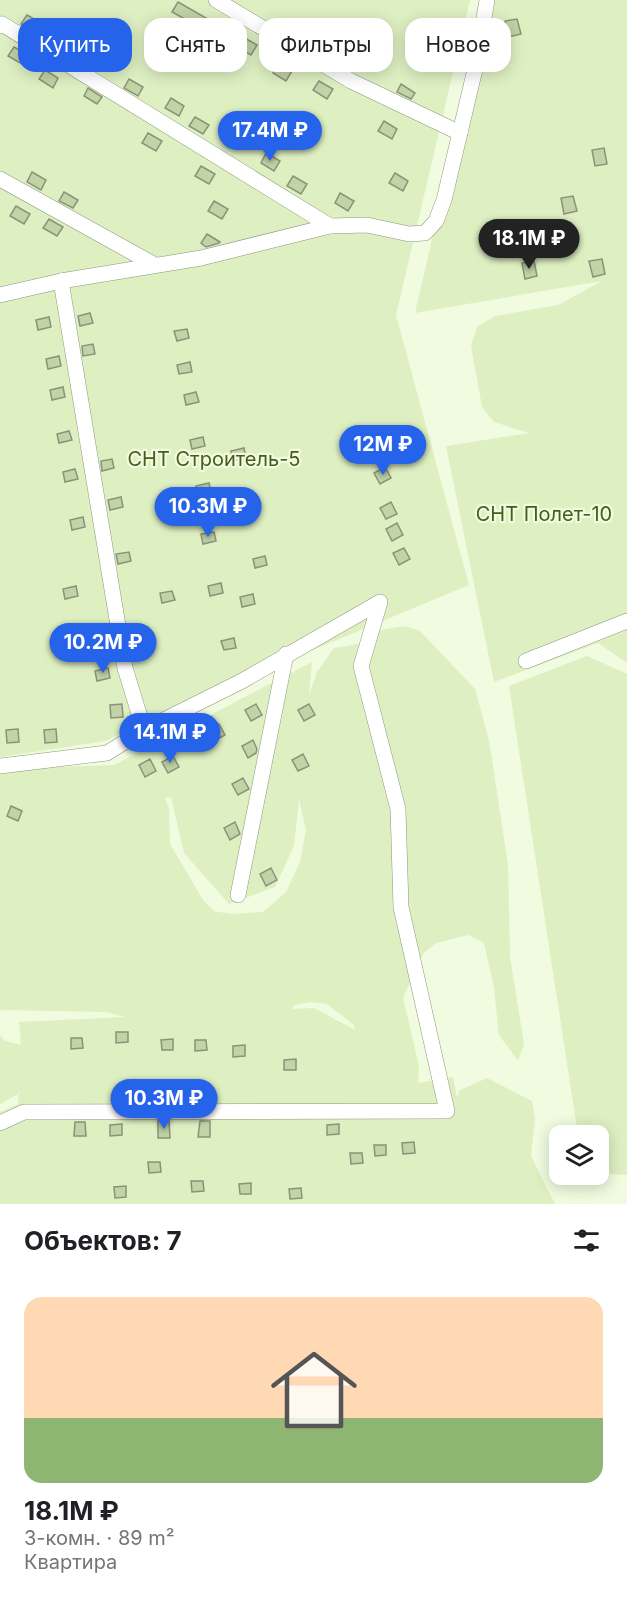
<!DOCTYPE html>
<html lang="ru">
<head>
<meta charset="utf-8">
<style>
	:root { --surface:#fff; --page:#f6f6f6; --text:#202124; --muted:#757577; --accent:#2563eb }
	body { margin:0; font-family:Inter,sans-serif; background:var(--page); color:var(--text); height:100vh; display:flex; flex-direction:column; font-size:22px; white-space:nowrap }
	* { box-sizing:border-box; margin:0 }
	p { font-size:20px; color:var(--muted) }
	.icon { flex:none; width:33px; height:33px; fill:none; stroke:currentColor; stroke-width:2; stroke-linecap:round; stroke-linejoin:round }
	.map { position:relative; height:1204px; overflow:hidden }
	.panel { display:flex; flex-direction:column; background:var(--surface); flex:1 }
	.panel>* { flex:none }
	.banner { position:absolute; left:18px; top:18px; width:591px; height:54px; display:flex; gap:12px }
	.buttons { position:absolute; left:549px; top:1125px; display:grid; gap:12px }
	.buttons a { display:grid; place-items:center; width:60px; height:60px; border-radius:12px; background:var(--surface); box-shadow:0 3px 15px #0003; font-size:30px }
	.price { position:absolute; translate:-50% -51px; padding:0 14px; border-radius:21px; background:var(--accent); color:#fff; font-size:20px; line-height:39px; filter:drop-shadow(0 2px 3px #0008) }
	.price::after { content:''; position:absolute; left:50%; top:36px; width:18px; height:14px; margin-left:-9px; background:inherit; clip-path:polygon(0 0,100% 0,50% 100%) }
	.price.active { background:#222; color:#fff }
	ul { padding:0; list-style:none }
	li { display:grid; align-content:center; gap:12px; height:318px; padding:0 24px }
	li span { display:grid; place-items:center; height:186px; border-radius:18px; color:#555 }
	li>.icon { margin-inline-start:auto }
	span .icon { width:108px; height:108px; fill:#fffc; stroke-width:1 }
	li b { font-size:26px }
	h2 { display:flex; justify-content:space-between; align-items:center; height:72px; padding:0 24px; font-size:26px }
	.chip { padding:0 21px; border-radius:18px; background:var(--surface); box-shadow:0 3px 15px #0003; font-size:21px; line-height:54px }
	.chip.active { background:var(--accent); color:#fff }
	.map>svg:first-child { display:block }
	.green { fill:#def0c2; fill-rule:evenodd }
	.building { fill:#c2d3a6; stroke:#8a937a; stroke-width:1.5 }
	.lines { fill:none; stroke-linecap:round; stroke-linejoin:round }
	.minor-casing { stroke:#8c967d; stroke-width:16 }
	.minor { stroke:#fff; stroke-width:15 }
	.labels { text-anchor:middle; stroke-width:4.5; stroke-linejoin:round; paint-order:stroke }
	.park-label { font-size:20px; fill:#495d1b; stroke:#f0fbdf }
</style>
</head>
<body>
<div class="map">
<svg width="627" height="1204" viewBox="0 0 627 1204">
	<rect width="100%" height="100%" fill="#f0fbdf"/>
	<g class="green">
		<polygon points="0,0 470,0 396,315 469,585 154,716 106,741 0,757"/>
		<polygon points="487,0 627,0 627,663 598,643 494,682 446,446 529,433 494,422 482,407 471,346 477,327 495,316 558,305 602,281 415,313"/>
		<path d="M405,626L420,631L475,689L489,740L508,865L510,957L524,1044L518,1061L499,1035L494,988L484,943L468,935L436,943L423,954L403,998L419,1066L418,1083L453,1077L457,1097L460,1090L487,1078L532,1101L535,1119L531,1156L555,1204H0V1112L18,1104L19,1089L18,1094L0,1104V1035L5,1041L21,1045L19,1022L125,1017L107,1012L1,1010L0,1013V773L30,768L114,765L312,662L309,695L317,672L334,648L364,643L375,631ZM171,797L184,853L229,904L275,887L294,846L299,799L306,830L300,862L286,892L263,912L231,914L214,911L203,900L170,844L169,808L165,798ZM311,1002L327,1004L354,1025L355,1030L314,1008L292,1009L294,1005Z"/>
		<polygon points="587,656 627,674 627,1175 599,1173 598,1136 578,1135 509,686"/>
	</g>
	<g class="building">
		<polygon points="178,2 220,26 215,36 172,12"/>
		<polygon points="27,15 41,23 35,33 21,24"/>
		<polygon points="517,19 521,34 508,37 505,21"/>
		<polygon points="310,28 323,36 318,46 304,38"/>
		<polygon points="59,35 73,43 67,53 54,44"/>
		<polygon points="243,37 257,45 251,55 237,47"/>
		<polygon points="14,47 28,55 22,64 8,56"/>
		<polygon points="278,63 292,71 286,81 273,73"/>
		<polygon points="45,70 58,78 53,88 39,79"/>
		<polygon points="129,79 143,87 138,96 124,88"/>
		<polygon points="319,81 333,89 327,99 313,90"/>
		<polygon points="401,84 415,93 411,99 397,92"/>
		<polygon points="88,88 102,97 97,104 84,96"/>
		<polygon points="171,98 184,106 179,116 165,108"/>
		<polygon points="195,117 209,125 203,134 189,126"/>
		<polygon points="384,121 397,129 392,139 378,131"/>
		<polygon points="148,133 162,141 156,151 142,143"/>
		<polygon points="604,148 607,164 595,166 592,150"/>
		<polygon points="266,153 280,161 274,171 261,163"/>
		<polygon points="201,166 215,174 209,184 195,176"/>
		<polygon points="32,172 46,180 41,190 27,182"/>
		<polygon points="395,173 408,181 403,191 389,183"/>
		<polygon points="293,176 307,184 301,194 287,186"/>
		<polygon points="64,192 78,200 73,208 59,201"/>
		<polygon points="340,193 354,201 348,211 335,203"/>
		<polygon points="573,196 577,211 564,214 561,198"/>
		<polygon points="214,201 228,209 222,219 208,211"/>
		<polygon points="16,206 30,214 24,224 10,216"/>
		<polygon points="49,219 63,227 57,236 43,228"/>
		<polygon points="207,234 220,242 219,243 206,247 201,243"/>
		<polygon points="602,259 605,274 593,277 589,261"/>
		<polygon points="534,261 537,276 525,279 522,263"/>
		<polygon points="90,313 93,323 80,326 78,316"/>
		<polygon points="49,317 51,327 38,330 36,320"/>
		<polygon points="187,329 189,338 177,341 174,331"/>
		<polygon points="93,344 95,354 83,356 82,346"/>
		<polygon points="59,356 61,366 48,369 46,359"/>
		<polygon points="190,362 192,372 179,374 177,365"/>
		<polygon points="63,387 65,397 52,400 50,390"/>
		<polygon points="196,392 199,402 186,405 184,395"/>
		<polygon points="69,431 72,440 59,443 57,434"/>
		<polygon points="203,437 205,446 192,449 190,440"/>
		<polygon points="375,441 381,453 371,459 364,447"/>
		<polygon points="244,448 246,458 233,461 231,451"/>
		<polygon points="112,459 114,468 102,471 101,461"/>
		<polygon points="385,467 391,478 380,484 374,473"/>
		<polygon points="75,469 78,479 65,482 63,472"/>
		<polygon points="209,483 211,493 198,496 196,486"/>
		<polygon points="121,497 123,507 110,510 108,500"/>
		<polygon points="391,502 397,514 386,519 380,508"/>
		<polygon points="83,517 85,527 72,530 70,520"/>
		<polygon points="397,523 403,535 392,541 386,529"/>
		<polygon points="214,532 216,541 203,544 201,534"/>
		<polygon points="404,548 410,559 399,565 393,553"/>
		<polygon points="129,552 131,561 118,564 116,554"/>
		<polygon points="265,556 267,565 255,568 253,559"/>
		<polygon points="221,583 223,593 210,596 208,586"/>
		<polygon points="76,586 78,596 65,599 63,589"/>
		<polygon points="172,591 175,600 162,603 160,593"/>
		<polygon points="253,594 255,604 242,607 240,597"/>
		<polygon points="97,625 99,635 87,638 84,628"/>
		<polygon points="234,638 236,648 224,650 221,641"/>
		<polygon points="108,668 110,678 97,681 95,671"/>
		<polygon points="122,704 123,717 111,718 110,705"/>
		<polygon points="256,704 262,715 251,721 245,710"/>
		<polygon points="309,704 315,715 304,721 298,710"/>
		<polygon points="219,724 225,735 214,741 208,730"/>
		<polygon points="18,729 19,742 7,743 6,730"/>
		<polygon points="56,729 57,742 45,743 44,730"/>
		<polygon points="253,740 257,749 256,753 248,758 242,746"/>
		<polygon points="303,754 309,766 298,771 292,760"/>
		<polygon points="173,756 179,767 168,773 162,762"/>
		<polygon points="150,759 156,771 145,777 139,765"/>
		<polygon points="243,778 249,789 238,795 232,784"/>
		<polygon points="11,806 22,811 18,821 7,816"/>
		<polygon points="235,822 240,834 230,840 224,828"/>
		<polygon points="271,868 277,880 266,886 260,874"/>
		<polygon points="116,1032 128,1032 128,1042 116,1043"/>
		<polygon points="71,1038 82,1038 83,1048 71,1049"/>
		<polygon points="173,1039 173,1050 162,1050 161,1040"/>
		<polygon points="195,1040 206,1040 207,1050 195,1051"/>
		<polygon points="245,1045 245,1056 233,1057 233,1046"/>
		<polygon points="296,1059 296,1070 284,1070 284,1060"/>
		<polygon points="158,1121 169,1121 170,1138 158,1138"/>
		<polygon points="200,1121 210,1121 210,1137 198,1137"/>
		<polygon points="75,1122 85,1122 86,1136 74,1136"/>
		<polygon points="122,1124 122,1135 110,1136 110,1125"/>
		<polygon points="339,1124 339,1134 327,1135 327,1125"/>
		<polygon points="414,1142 415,1153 403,1154 402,1143"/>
		<polygon points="374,1145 386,1145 386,1155 375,1156"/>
		<polygon points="350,1153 362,1153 363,1163 351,1164"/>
		<polygon points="148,1162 160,1162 161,1172 149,1173"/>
		<polygon points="191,1181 203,1181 204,1191 192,1192"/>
		<polygon points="251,1183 251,1194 240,1194 239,1184"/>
		<polygon points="126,1186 126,1197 115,1198 114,1187"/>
		<polygon points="301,1188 302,1198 290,1199 289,1189"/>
	</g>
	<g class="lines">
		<defs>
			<g id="minor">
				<polyline points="216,0 351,81 460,133"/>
				<polyline points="0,26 2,24 330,226"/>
				<polyline points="0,179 155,265"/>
				<polyline points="0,295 61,281 201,258 330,226 367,225 409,234 425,233 436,221 444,200 476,65 487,0"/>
				<polyline points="526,661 627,621"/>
				<polyline points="0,766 107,753 144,730 125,668 61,281"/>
				<polyline points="238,895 286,654"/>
				<polyline points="0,1123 24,1112 447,1111 401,907 398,809 361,666 380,602 242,681 144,730"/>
			</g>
		</defs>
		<use href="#minor" class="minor-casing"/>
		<use href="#minor" class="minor"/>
	</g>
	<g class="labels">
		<g class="park-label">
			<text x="214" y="466">СНТ Строитель-5</text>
			<text x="544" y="521">СНТ Полет-10</text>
		</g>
	</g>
</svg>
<div class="buttons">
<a><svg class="icon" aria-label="layers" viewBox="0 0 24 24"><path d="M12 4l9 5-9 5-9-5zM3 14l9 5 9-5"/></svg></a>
</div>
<b class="price" style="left:270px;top:162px">17.4M ₽</b>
<b class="price active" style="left:529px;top:270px">18.1M ₽</b>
<b class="price" style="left:383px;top:476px">12M ₽</b>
<b class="price" style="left:208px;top:538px">10.3M ₽</b>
<b class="price" style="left:103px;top:674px">10.2M ₽</b>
<b class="price" style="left:170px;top:764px">14.1M ₽</b>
<b class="price" style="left:164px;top:1130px">10.3M ₽</b>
<div class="banner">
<a class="chip active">Купить</a>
<a class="chip">Снять</a>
<a class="chip">Фильтры</a>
<a class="chip">Новое</a>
</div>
</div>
<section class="panel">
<h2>Объектов: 7<svg class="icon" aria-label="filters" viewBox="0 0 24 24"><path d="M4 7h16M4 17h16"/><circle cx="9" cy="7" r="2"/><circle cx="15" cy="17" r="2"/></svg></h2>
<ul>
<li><span style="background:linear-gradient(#ffd9b3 65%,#8fb573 0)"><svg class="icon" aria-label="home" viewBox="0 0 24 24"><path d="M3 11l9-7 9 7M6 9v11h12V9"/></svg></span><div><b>18.1M ₽</b><p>3-комн. · 89 m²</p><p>Квартира</p></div></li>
</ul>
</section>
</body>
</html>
